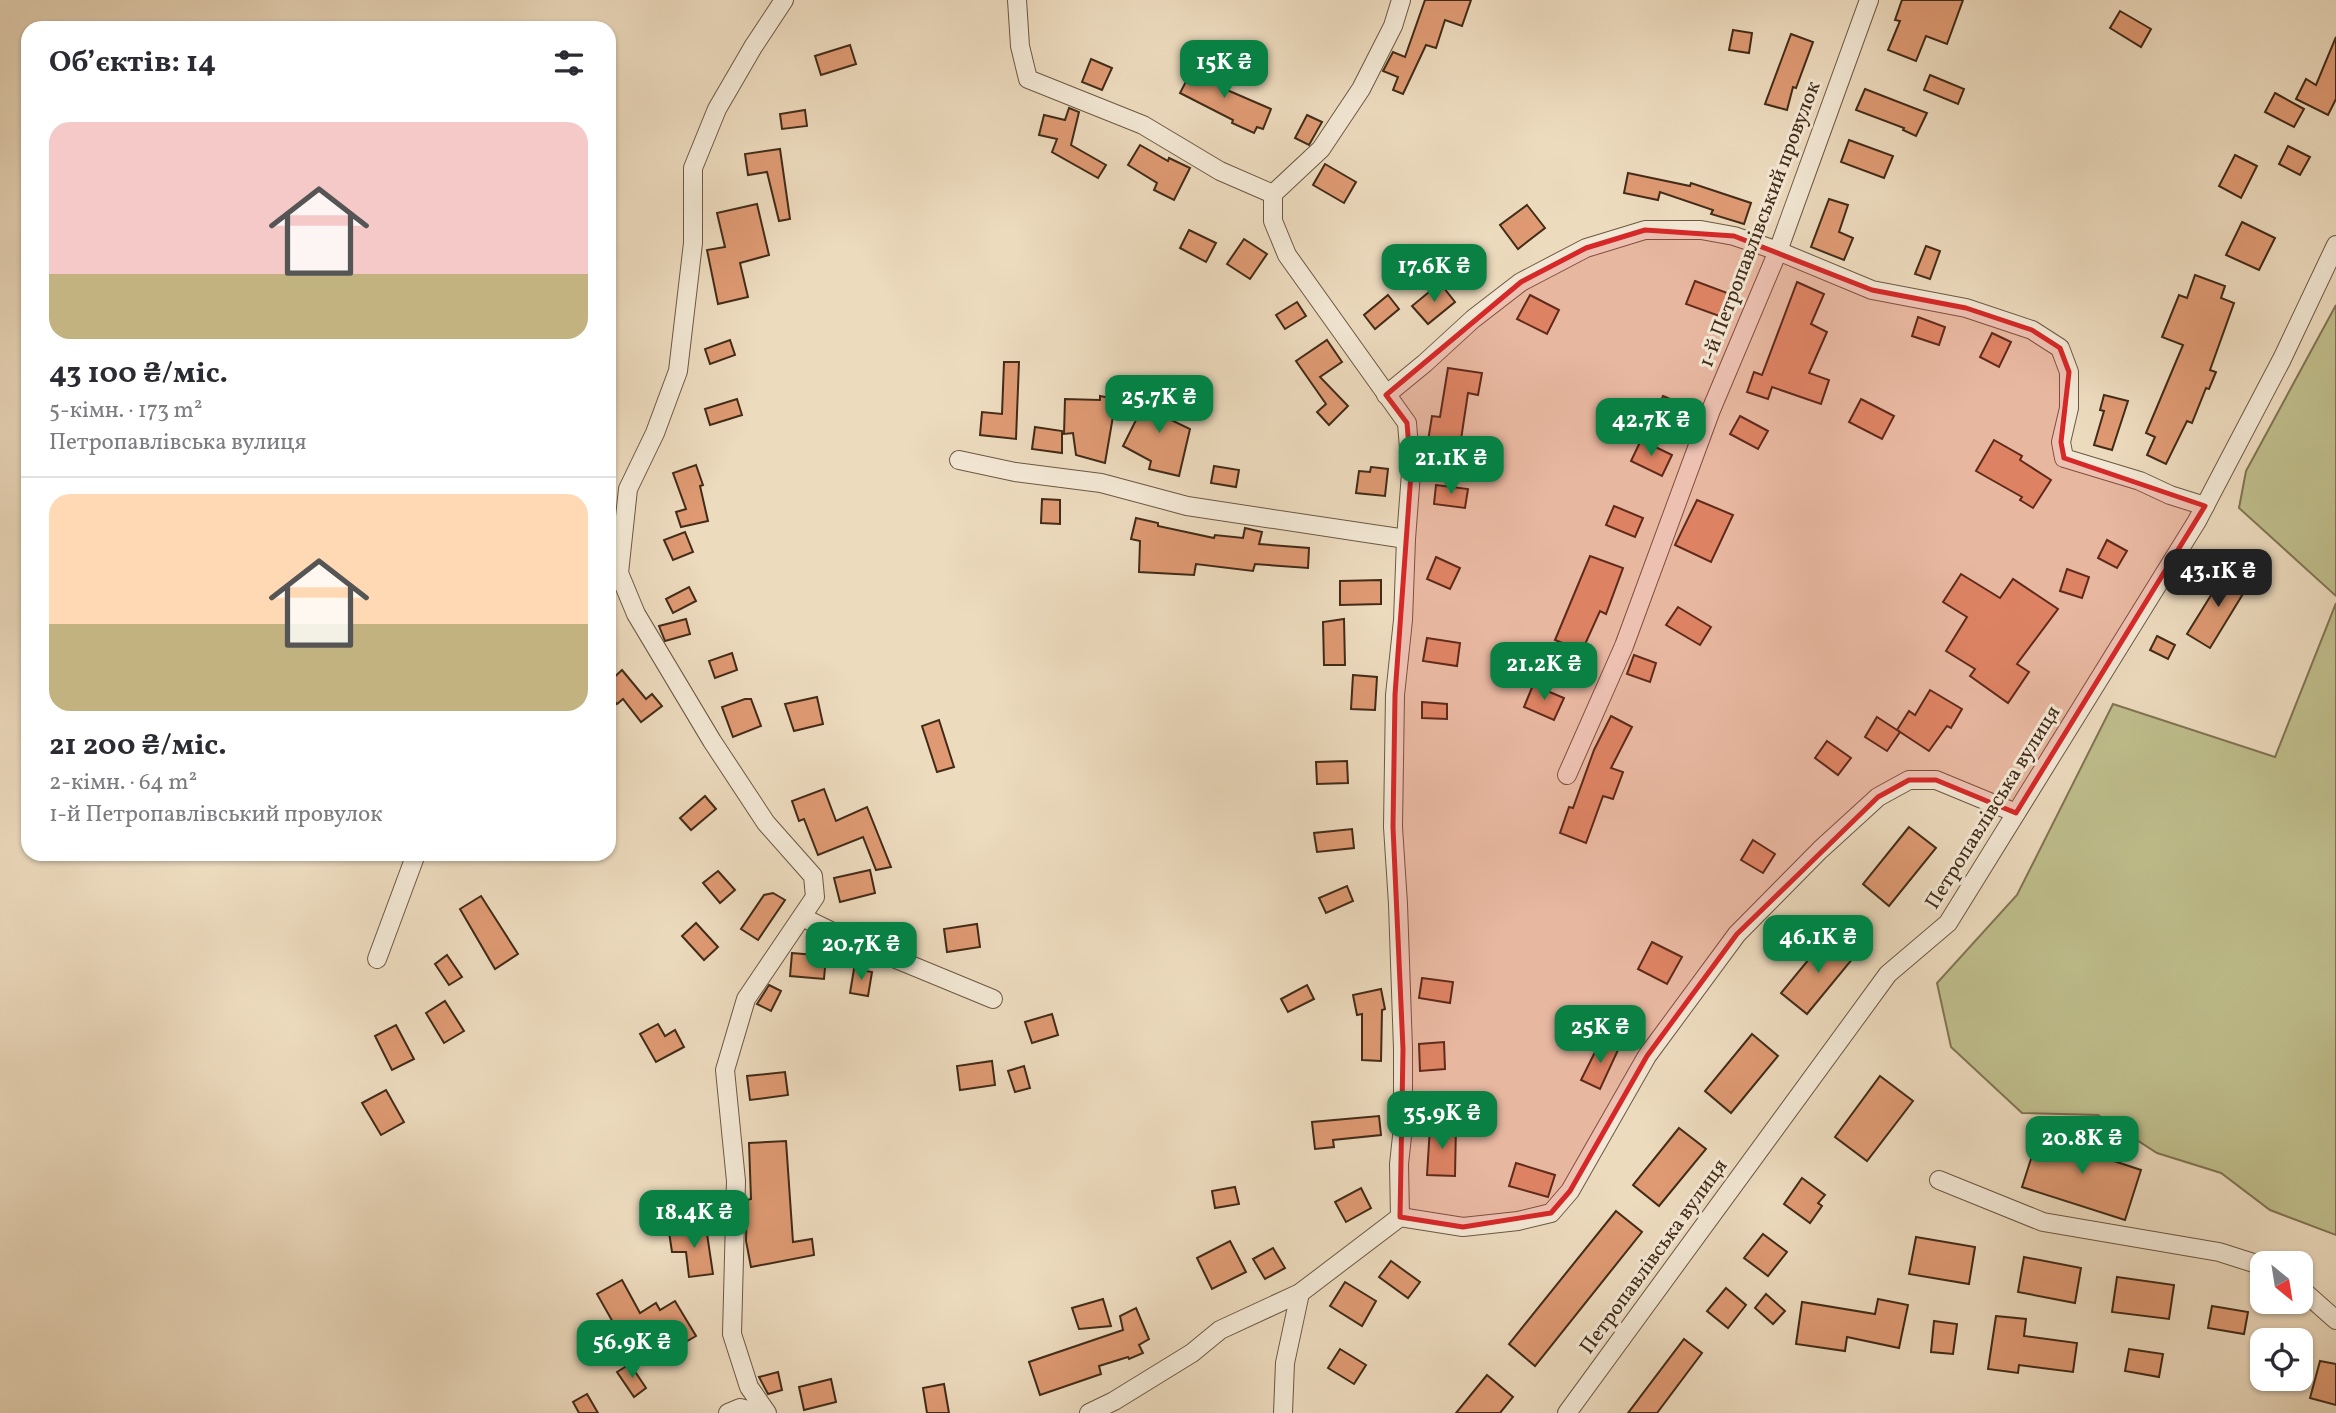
<!DOCTYPE html>
<html lang="uk">
<head>
<meta charset="utf-8">
<style>
	:root { --surface:#fff; --page:#f7f7f7; --text:#2b2b33; --muted:#7c7c81; --line:#e1e1e2; --accent:#0b8043 }
	body { margin:0; font-family:Vollkorn,serif; background:var(--page); color:var(--text); height:100vh; display:flex; flex-direction:column; font-size:26px; white-space:nowrap }
	* { box-sizing:border-box; margin:0 }
	p { font-size:23px; color:var(--muted) }
	.icon { flex:none; width:38px; height:38px; fill:none; stroke:currentColor; stroke-width:2; stroke-linecap:round; stroke-linejoin:round }
	.map { position:relative; flex:1; overflow:hidden }
	.panel { position:absolute; left:21px; top:21px; width:595px; height:840px; display:flex; flex-direction:column; background:var(--surface); border-radius:21px; box-shadow:0 2px 5px #0004 }
	.panel>* { flex:none }
	.needle { width:46px; rotate:150deg }
	.tools { position:absolute; left:2250px; top:1251px; display:grid; gap:14px }
	.tools a { display:grid; place-items:center; width:63px; height:63px; border-radius:14px; background:var(--surface); box-shadow:0 2px 5px #0004; font-size:35px }
	.price { position:absolute; translate:-50% -60px; padding:0 16px; border-radius:14px; background:var(--accent); color:#fff; font-size:23px; line-height:46px; filter:drop-shadow(0 2px 4px #0008) }
	.price::after { content:''; position:absolute; left:50%; top:42px; width:21px; height:16px; margin-left:-10px; background:inherit; clip-path:polygon(0 0,100% 0,50% 100%) }
	.price.current { background:#222; color:#fff }
	ul { padding:0; list-style:none }
	li { display:grid; align-content:center; gap:14px; height:371px; padding:0 28px }
	li+li { border-top:2px solid var(--line) }
	li span { display:grid; place-items:center; height:217px; border-radius:21px; color:#555 }
	li>.icon { margin-inline-start:auto }
	span .icon { width:126px; height:126px; fill:#fffc; stroke-width:1 }
	li b { font-size:30px }
	h2 { display:flex; justify-content:space-between; align-items:center; height:84px; padding:0 28px; font-size:30px }
	.map>svg:first-child { display:block }
	.green { fill:#bfbe8c; stroke:#807452; stroke-width:2 }
	.building { fill:#df9a73; stroke:#422b18; stroke-width:2 }
	.lines { fill:none; stroke-linecap:round; stroke-linejoin:round }
	.minor-casing { stroke:#6d5742; stroke-width:20 }
	.minor { stroke:#f3e8d5; stroke-width:18 }
	.marked { fill:#d62828; fill-opacity:0.2; stroke:#d62828; stroke-width:5; stroke-linejoin:round }
	.labels { text-anchor:middle; stroke-width:6; stroke-linejoin:round; paint-order:stroke }
	.street-label { font-size:21px; fill:#422b18; stroke:#f3e8d5 }
</style>
</head>
<body>
<div class="map">
<svg width="2336" height="1413" viewBox="0 0 2336 1413">
	<rect width="100%" height="100%" fill="#eddbbe"/>
	<filter id="stains"><feTurbulence type="fractalNoise" baseFrequency=".00286" numOctaves="4"/><feColorMatrix values="0 0 0 0 .2 0 0 0 0 .09 0 0 0 0 .02 0 0 0 .5 -.17"/></filter>
	<radialGradient id="worn" r=".72"><stop offset=".6" stop-color="#630" stop-opacity="0"/><stop offset="1" stop-color="#630" stop-opacity=".3"/></radialGradient>
	<g class="green">
		<polygon points="2336,305 2336,596 2239,508 2246,471"/>
		<polygon points="2336,603 2336,1235 2270,1210 2221,1173 2157,1153 2098,1115 2022,1113 1951,1047 1937,983 2017,895 2113,704 2275,757"/>
	</g>
	<g class="building">
		<polygon points="1425,0 1471,0 1462,26 1445,20 1436,48 1426,45 1403,94 1393,90 1398,77 1383,71 1393,52 1405,57"/>
		<polygon points="1902,0 1963,0 1947,44 1926,36 1916,61 1888,50 1900,21 1895,20"/>
		<polygon points="2120,11 2151,29 2141,47 2110,28"/>
		<polygon points="1733,30 1752,33 1749,53 1729,50"/>
		<polygon points="1791,34 1813,42 1796,88 1793,87 1787,110 1765,104"/>
		<polygon points="2336,37 2336,99 2328,115 2296,99 2306,79 2316,85"/>
		<polygon points="850,45 856,64 821,75 815,56"/>
		<polygon points="1091,59 1112,68 1102,90 1082,82"/>
		<polygon points="1195,64 1224,79 1220,87 1271,109 1263,129 1257,127 1254,133 1232,123 1233,120 1180,93"/>
		<polygon points="1930,75 1964,89 1958,104 1924,90"/>
		<polygon points="1865,89 1927,113 1916,136 1903,130 1904,128 1856,110"/>
		<polygon points="2275,93 2304,109 2294,127 2265,112"/>
		<polygon points="1069,108 1079,112 1071,145 1106,165 1098,178 1052,152 1057,139 1039,135 1044,115 1065,120"/>
		<polygon points="805,110 807,126 782,129 780,114"/>
		<polygon points="1307,115 1322,122 1309,145 1295,138"/>
		<polygon points="1849,140 1893,156 1884,178 1841,162"/>
		<polygon points="1140,145 1168,161 1169,158 1190,168 1174,200 1154,190 1157,183 1128,165"/>
		<polygon points="2288,146 2310,157 2300,175 2279,164"/>
		<polygon points="780,149 790,219 779,221 767,172 748,175 745,154"/>
		<polygon points="2235,155 2257,166 2241,198 2219,186"/>
		<polygon points="1325,164 1356,182 1344,203 1313,185"/>
		<polygon points="1628,173 1690,186 1691,183 1751,203 1744,224 1711,214 1713,210 1660,192 1658,200 1624,193"/>
		<polygon points="1829,199 1848,205 1839,232 1853,238 1844,260 1811,247"/>
		<polygon points="757,204 769,255 740,263 748,297 718,304 707,250 725,247 717,213"/>
		<polygon points="1527,205 1545,228 1518,249 1500,225"/>
		<polygon points="2242,222 2275,238 2259,270 2226,255"/>
		<polygon points="1189,230 1216,243 1206,262 1180,248"/>
		<polygon points="1244,239 1267,254 1250,279 1227,264"/>
		<polygon points="1926,246 1940,251 1930,279 1915,274"/>
		<polygon points="2195,275 2225,286 2221,298 2234,303 2210,370 2216,372 2209,389 2206,388 2192,423 2187,421 2166,464 2147,455 2155,437 2146,433 2183,345 2162,337 2179,295 2187,298"/>
		<polygon points="1695,281 1730,294 1722,317 1686,304"/>
		<polygon points="1797,282 1824,294 1811,324 1827,332 1809,373 1829,380 1821,404 1772,387 1768,399 1747,392 1754,372 1762,375"/>
		<polygon points="1440,283 1455,302 1428,324 1412,306"/>
		<polygon points="1388,295 1399,309 1375,329 1364,315"/>
		<polygon points="1530,295 1559,310 1547,334 1517,319"/>
		<polygon points="1297,302 1306,316 1285,329 1276,315"/>
		<polygon points="1918,317 1945,327 1939,345 1912,336"/>
		<polygon points="1992,333 2011,342 1999,367 1980,357"/>
		<polygon points="730,340 735,355 710,364 705,349"/>
		<polygon points="1327,340 1342,362 1320,377 1348,406 1329,425 1317,412 1326,404 1296,361"/>
		<polygon points="1004,362 1019,362 1016,439 980,435 982,412 1002,414"/>
		<polygon points="1448,368 1482,373 1478,395 1468,393 1460,446 1428,441 1432,416 1440,417"/>
		<polygon points="1157,386 1178,397 1167,418 1190,429 1179,476 1149,469 1151,461 1123,446 1142,408 1145,410"/>
		<polygon points="2104,395 2128,401 2112,450 2094,445 2104,411 2100,410"/>
		<polygon points="1100,396 1116,399 1105,463 1076,455 1073,433 1064,434 1065,399 1100,400"/>
		<polygon points="1663,396 1694,409 1686,428 1655,415"/>
		<polygon points="737,399 742,415 710,425 705,409"/>
		<polygon points="1861,399 1894,416 1882,439 1849,422"/>
		<polygon points="1740,416 1768,431 1758,449 1730,434"/>
		<polygon points="1035,427 1062,431 1062,453 1032,449"/>
		<polygon points="1641,440 1672,455 1662,476 1631,461"/>
		<polygon points="1994,440 2022,456 2020,460 2051,480 2033,508 2020,500 2022,497 1976,471"/>
		<polygon points="696,465 703,485 700,486 708,521 681,527 676,512 686,509 673,473"/>
		<polygon points="1214,466 1239,470 1236,487 1211,483"/>
		<polygon points="1371,467 1388,469 1385,496 1356,493 1359,471 1370,472"/>
		<polygon points="1436,485 1468,489 1465,508 1434,504"/>
		<polygon points="1042,499 1060,500 1060,524 1041,523"/>
		<polygon points="1697,500 1733,515 1711,562 1675,545"/>
		<polygon points="1614,506 1643,518 1635,537 1606,525"/>
		<polygon points="1136,518 1158,523 1158,526 1214,538 1215,535 1243,538 1245,528 1262,532 1259,544 1309,548 1308,568 1255,564 1253,571 1196,564 1194,575 1139,572 1140,541 1131,539"/>
		<polygon points="685,532 693,552 673,560 664,540"/>
		<polygon points="2107,540 2127,551 2117,568 2098,558"/>
		<polygon points="1590,556 1623,568 1606,614 1600,611 1582,651 1555,640"/>
		<polygon points="1436,557 1460,568 1450,589 1427,579"/>
		<polygon points="2067,569 2089,577 2082,598 2060,591"/>
		<polygon points="2226,571 2249,584 2210,648 2187,634"/>
		<polygon points="1961,574 2000,598 2013,579 2058,609 2017,664 2029,672 2008,703 1970,676 1975,669 1946,651 1967,617 1943,602"/>
		<polygon points="1381,580 1381,604 1340,605 1340,581"/>
		<polygon points="689,587 696,601 673,613 666,599"/>
		<polygon points="1678,607 1711,627 1700,645 1666,625"/>
		<polygon points="686,619 690,634 665,641 659,626"/>
		<polygon points="1344,619 1345,665 1324,665 1323,622"/>
		<polygon points="2157,636 2175,645 2168,659 2150,650"/>
		<polygon points="1427,638 1460,643 1457,666 1423,661"/>
		<polygon points="732,653 737,670 715,678 709,661"/>
		<polygon points="1634,655 1656,663 1650,682 1627,674"/>
		<polygon points="622,670 646,699 652,694 662,706 641,722 623,699 617,704 609,694 609,682"/>
		<polygon points="1353,675 1377,677 1375,710 1351,709"/>
		<polygon points="1533,685 1564,698 1554,720 1524,707"/>
		<polygon points="1930,690 1962,709 1951,728 1947,726 1929,751 1897,730 1909,711 1915,715"/>
		<polygon points="817,697 823,724 794,731 785,704"/>
		<polygon points="745,699 751,699 761,726 733,737 722,707"/>
		<polygon points="1422,702 1447,704 1447,719 1422,718"/>
		<polygon points="1611,716 1632,727 1611,768 1623,772 1613,799 1603,796 1586,843 1560,833 1569,807 1573,808 1594,750"/>
		<polygon points="1877,717 1900,732 1887,751 1865,737"/>
		<polygon points="939,720 954,767 937,772 922,726"/>
		<polygon points="1827,741 1851,758 1838,775 1815,758"/>
		<polygon points="1347,761 1348,783 1317,784 1316,762"/>
		<polygon points="824,789 836,821 867,807 891,867 876,870 863,837 818,855 804,819 799,821 792,801"/>
		<polygon points="705,796 716,809 691,830 680,818"/>
		<polygon points="1909,827 1936,848 1889,906 1863,884"/>
		<polygon points="1352,829 1354,848 1317,852 1314,833"/>
		<polygon points="1753,840 1775,854 1763,873 1741,860"/>
		<polygon points="870,870 875,893 840,902 834,878"/>
		<polygon points="718,871 735,890 720,903 703,883"/>
		<polygon points="1347,886 1353,901 1326,913 1319,898"/>
		<polygon points="773,893 785,900 758,940 741,929 764,895"/>
		<polygon points="481,896 518,954 495,969 460,909"/>
		<polygon points="696,923 718,947 704,960 682,936"/>
		<polygon points="977,924 980,947 947,952 944,929"/>
		<polygon points="1828,936 1854,957 1807,1014 1781,993"/>
		<polygon points="1652,942 1682,957 1667,984 1638,969"/>
		<polygon points="792,953 826,956 824,979 790,976"/>
		<polygon points="447,955 462,977 449,985 435,964"/>
		<polygon points="854,969 872,972 868,996 850,993"/>
		<polygon points="1422,978 1453,982 1450,1003 1419,998"/>
		<polygon points="769,985 781,991 771,1011 757,1004"/>
		<polygon points="1307,985 1314,999 1288,1012 1281,999"/>
		<polygon points="1381,989 1385,1009 1382,1010 1381,1061 1362,1060 1362,1014 1357,1015 1353,995"/>
		<polygon points="445,1001 464,1031 444,1043 426,1013"/>
		<polygon points="1052,1014 1058,1035 1032,1043 1025,1022"/>
		<polygon points="658,1024 665,1036 675,1030 684,1047 656,1062 640,1034"/>
		<polygon points="396,1025 414,1059 392,1070 375,1036"/>
		<polygon points="1752,1034 1778,1056 1731,1113 1705,1091"/>
		<polygon points="1444,1042 1445,1069 1420,1071 1419,1044"/>
		<polygon points="1600,1042 1618,1050 1600,1089 1581,1080"/>
		<polygon points="992,1061 995,1085 960,1090 957,1066"/>
		<polygon points="1024,1066 1030,1088 1015,1092 1008,1071"/>
		<polygon points="785,1072 788,1095 750,1100 747,1076"/>
		<polygon points="1880,1076 1913,1101 1867,1161 1835,1137"/>
		<polygon points="386,1090 404,1122 381,1135 362,1103"/>
		<polygon points="1379,1116 1381,1135 1333,1140 1334,1147 1315,1149 1312,1122"/>
		<polygon points="1456,1124 1455,1176 1427,1175 1430,1127"/>
		<polygon points="1679,1128 1706,1149 1659,1206 1633,1185"/>
		<polygon points="2071,1136 2117,1151 2114,1161 2141,1170 2125,1220 2022,1187 2038,1137 2068,1147"/>
		<polygon points="786,1141 793,1242 812,1239 814,1255 751,1267 746,1241 747,1200 751,1199 749,1143"/>
		<polygon points="1516,1163 1555,1175 1548,1197 1509,1186"/>
		<polygon points="1802,1178 1825,1195 1818,1203 1822,1206 1810,1223 1784,1204"/>
		<polygon points="1235,1187 1239,1204 1215,1208 1212,1191"/>
		<polygon points="1361,1188 1371,1208 1346,1222 1335,1202"/>
		<polygon points="1616,1211 1642,1232 1535,1366 1509,1344"/>
		<polygon points="706,1227 713,1274 689,1277 686,1252 672,1252 669,1232"/>
		<polygon points="1763,1234 1787,1252 1768,1276 1744,1258"/>
		<polygon points="1916,1237 1975,1247 1969,1284 1909,1274"/>
		<polygon points="1230,1241 1246,1272 1212,1289 1197,1258"/>
		<polygon points="1273,1248 1285,1268 1265,1279 1253,1259"/>
		<polygon points="2024,1257 2081,1268 2075,1303 2018,1292"/>
		<polygon points="1391,1261 1420,1282 1408,1298 1379,1277"/>
		<polygon points="2117,1277 2174,1285 2169,1319 2112,1312"/>
		<polygon points="622,1280 640,1313 656,1303 660,1310 675,1301 696,1336 672,1350 664,1338 632,1356 597,1294"/>
		<polygon points="1345,1282 1376,1301 1362,1326 1330,1306"/>
		<polygon points="1726,1288 1746,1305 1728,1328 1707,1311"/>
		<polygon points="1766,1294 1785,1311 1773,1324 1755,1308"/>
		<polygon points="1103,1299 1111,1326 1079,1329 1072,1308"/>
		<polygon points="1878,1299 1908,1305 1899,1348 1847,1337 1845,1351 1796,1344 1802,1302 1875,1314"/>
		<polygon points="2212,1306 2248,1312 2244,1334 2208,1328"/>
		<polygon points="1136,1308 1149,1339 1139,1345 1143,1353 1129,1359 1128,1357 1099,1366 1101,1374 1040,1395 1029,1362 1123,1330 1120,1316"/>
		<polygon points="1996,1316 2026,1319 2024,1336 2077,1343 2073,1372 2019,1365 2018,1373 1988,1369"/>
		<polygon points="1934,1321 1957,1324 1953,1354 1931,1352"/>
		<polygon points="1684,1339 1702,1353 1657,1413 1628,1413"/>
		<polygon points="1340,1349 1366,1365 1354,1384 1328,1368"/>
		<polygon points="2129,1349 2163,1354 2159,1377 2125,1371"/>
		<polygon points="2320,1361 2336,1364 2336,1405 2310,1398"/>
		<polygon points="630,1364 646,1388 634,1397 617,1372"/>
		<polygon points="778,1372 782,1390 768,1394 759,1377"/>
		<polygon points="1487,1375 1513,1397 1500,1413 1456,1413"/>
		<polygon points="831,1379 836,1402 804,1410 799,1387"/>
		<polygon points="944,1384 949,1413 927,1413 923,1388"/>
		<polygon points="587,1394 598,1413 579,1413 573,1402"/>
	</g>
	<g class="lines">
		<defs>
			<g id="minor">
				<polyline points="1017,0 1020,46 1028,79 1143,125 1220,171 1273,194"/>
				<polyline points="1386,395 1425,363 1473,319 1521,282 1586,248 1645,230 1701,230 1734,236 1778,251 1872,290 1966,308 2032,330 2060,348 2069,372 2069,408 2061,442 2064,458 2140,481 2170,495 2205,506"/>
				<polyline points="959,460 1015,472 1101,483 1187,506 1406,539"/>
				<polyline points="609,557 619,573 636,614 712,741 766,823 813,876 815,897 746,999 725,1070 736,1181 732,1334 749,1387 767,1413"/>
				<polyline points="619,573 628,489 655,433 678,371 693,243 693,168 717,109 753,47 784,0"/>
				<polyline points="1567,775 1624,646 1711,410 1778,251 1869,0"/>
				<polyline points="802,917 845,938 993,999"/>
				<polyline points="377,959 416,854"/>
				<polyline points="1939,1180 2043,1222 2219,1252 2263,1266"/>
				<polyline points="1400,1217 1399,1164 1403,1127 1403,1049 1398,904 1393,827 1395,695 1403,620 1406,539 1411,473 1407,423 1287,255 1273,221 1273,194 1321,149 1361,89 1393,26 1401,0"/>
				<polyline points="2301,1289 2336,1320"/>
				<polyline points="728,1413 740,1408 761,1413"/>
				<polyline points="1089,1413 1114,1401 1192,1353 1220,1330 1300,1293 1400,1217 1463,1227 1518,1221 1551,1213 1570,1191 1647,1056 1737,934 1820,850 1878,797 1909,780 1936,780 2016,813"/>
				<polyline points="1283,1413 1285,1363 1300,1293"/>
				<polyline points="1567,1413 1888,974 1948,923 2197,521 2282,359 2336,245"/>
			</g>
		</defs>
		<use href="#minor" class="minor-casing"/>
		<use href="#minor" class="minor"/>
	</g>
	<path class="marked" d="M1645,230L1734,236L1872,290L1966,308L2032,330L2060,348L2069,372L2061,442L2064,458L2205,506L2016,813L1936,780H1909L1878,797L1737,934L1647,1056L1570,1191L1551,1213L1463,1227L1400,1217L1403,1049L1393,827L1395,695L1411,473L1407,423L1386,395L1521,282L1586,248Z"/>
	<g class="labels">
		<g class="street-label">
			<text transform="translate(1759 224) rotate(-69)" y="7">1-й Петропавлівський провулок</text>
			<text transform="translate(1992 807) rotate(-58)" y="7">Петропавлівська вулиця</text>
			<text transform="translate(1653 1256) rotate(-54)" y="7">Петропавлівська вулиця</text>
		</g>
	</g>
	<rect width="100%" height="100%" filter="url(#stains)"/>
	<rect width="100%" height="100%" fill="url(#worn)"/>
</svg>
<div class="tools">
<a><svg class="needle" viewBox="-14 -14 28 28"><path d="M0-13l5 13h-10z" fill="#e53935"/><path d="M0 13l5-13h-10z" fill="#7c7c81"/></svg></a>
<a><svg class="icon" aria-label="locate" viewBox="0 0 24 24"><circle cx="12" cy="12" r="6"/><path d="M12 2v4M12 18v4M2 12h4M18 12h4"/></svg></a>
</div>
<b class="price" style="left:1224px;top:100px">15K ₴</b>
<b class="price" style="left:1434px;top:304px">17.6K ₴</b>
<b class="price" style="left:1159px;top:435px">25.7K ₴</b>
<b class="price" style="left:1651px;top:458px">42.7K ₴</b>
<b class="price" style="left:1451px;top:496px">21.1K ₴</b>
<b class="price current" style="left:2218px;top:609px">43.1K ₴</b>
<b class="price" style="left:1544px;top:702px">21.2K ₴</b>
<b class="price" style="left:1818px;top:975px">46.1K ₴</b>
<b class="price" style="left:861px;top:982px">20.7K ₴</b>
<b class="price" style="left:1600px;top:1065px">25K ₴</b>
<b class="price" style="left:1442px;top:1151px">35.9K ₴</b>
<b class="price" style="left:2082px;top:1176px">20.8K ₴</b>
<b class="price" style="left:694px;top:1250px">18.4K ₴</b>
<b class="price" style="left:632px;top:1380px">56.9K ₴</b>
<section class="panel">
<h2>Об’єктів: 14<svg class="icon" aria-label="filters" viewBox="0 0 24 24"><path d="M4 7h16M4 17h16"/><circle cx="9" cy="7" r="2"/><circle cx="15" cy="17" r="2"/></svg></h2>
<ul>
<li><span style="background:linear-gradient(#f6c9c9 70%,#c2b280 0)"><svg class="icon" aria-label="home" viewBox="0 0 24 24"><path d="M3 11l9-7 9 7M6 9v11h12V9"/></svg></span><div><b>43 100 ₴/міс.</b><p>5-кімн. · 173 m²</p><p>Петропавлівська вулиця</p></div></li>
<li><span style="background:linear-gradient(#ffd9b3 60%,#c2b280 0)"><svg class="icon" aria-label="home" viewBox="0 0 24 24"><path d="M3 11l9-7 9 7M6 9v11h12V9"/></svg></span><div><b>21 200 ₴/міс.</b><p>2-кімн. · 64 m²</p><p>1-й Петропавлівський провулок</p></div></li>
</ul>
</section>
</div>
</body>
</html>
